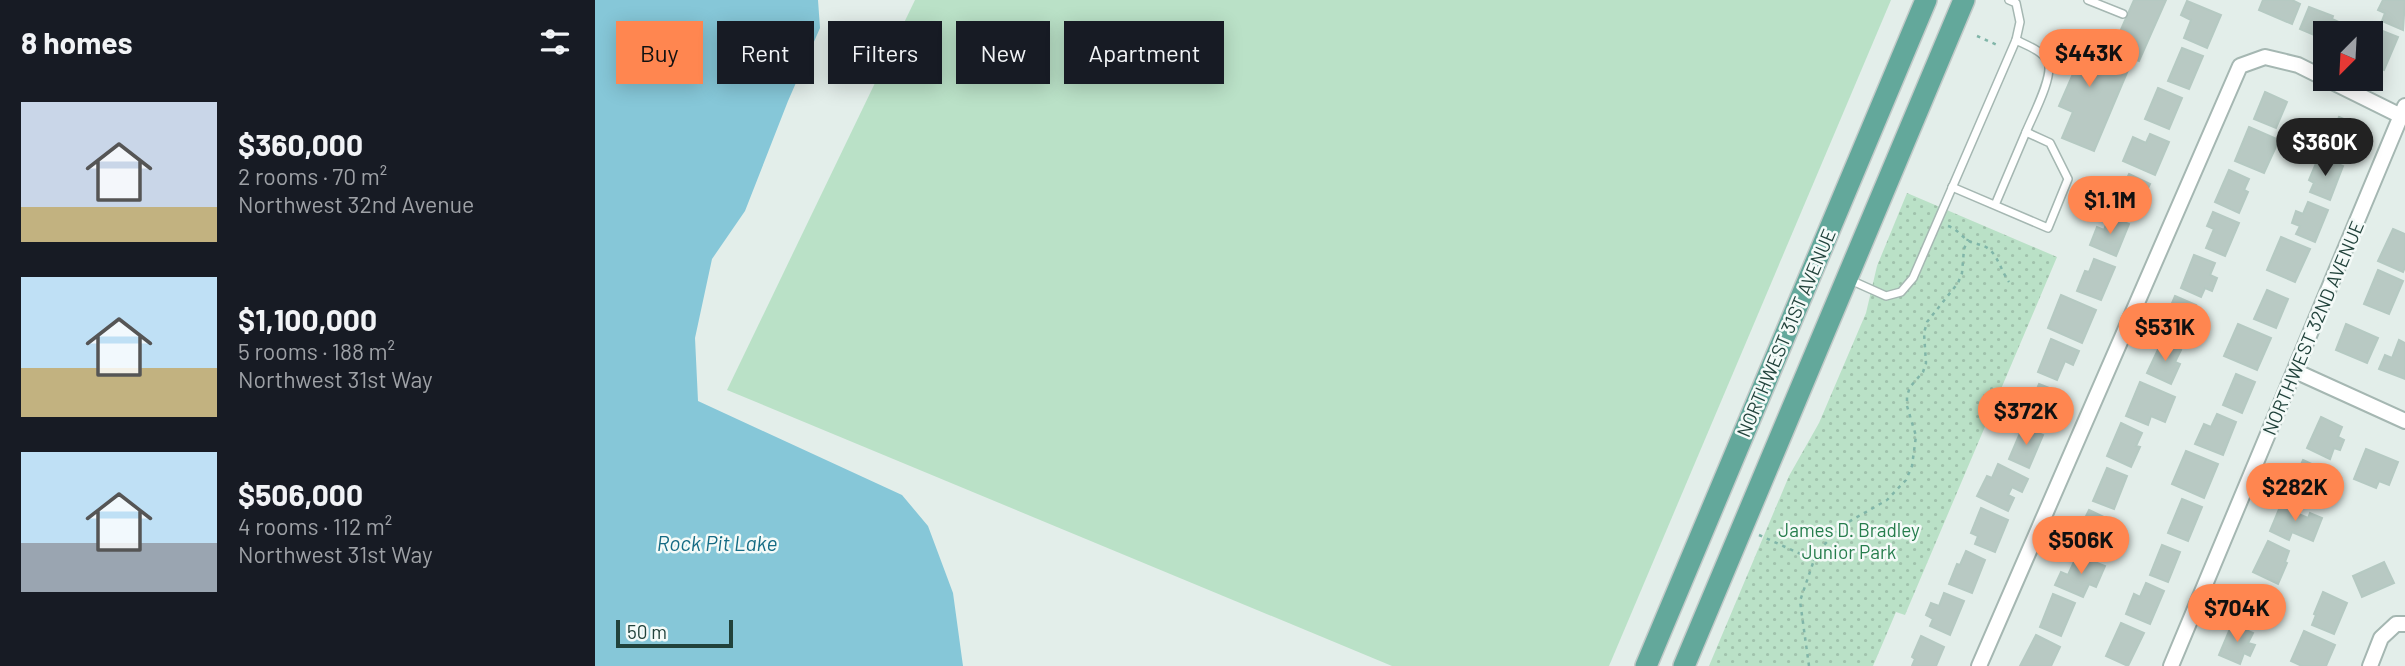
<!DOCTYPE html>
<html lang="en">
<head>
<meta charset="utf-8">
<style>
	:root { --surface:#171b24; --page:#20242c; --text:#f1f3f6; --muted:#9ea1a6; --accent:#ff8650 }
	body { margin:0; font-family:Barlow,sans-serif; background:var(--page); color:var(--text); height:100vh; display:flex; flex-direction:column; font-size:26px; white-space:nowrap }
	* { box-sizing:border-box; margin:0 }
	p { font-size:23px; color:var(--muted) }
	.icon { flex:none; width:38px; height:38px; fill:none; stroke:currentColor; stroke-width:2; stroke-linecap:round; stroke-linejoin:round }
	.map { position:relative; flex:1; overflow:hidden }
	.drawer { display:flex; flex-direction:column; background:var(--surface); width:595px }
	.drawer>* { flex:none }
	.guide { position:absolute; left:21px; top:21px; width:665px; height:63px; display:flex; gap:14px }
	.needle { width:46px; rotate:204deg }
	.buttons { position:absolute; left:1718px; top:21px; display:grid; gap:14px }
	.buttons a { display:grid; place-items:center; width:70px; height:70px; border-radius:0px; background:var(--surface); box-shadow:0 4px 18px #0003; font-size:35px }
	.scale { position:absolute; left:21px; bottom:18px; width:117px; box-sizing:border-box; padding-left:7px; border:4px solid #21423b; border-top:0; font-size:19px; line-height:24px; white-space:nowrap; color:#21423b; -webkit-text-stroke:5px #f4faf8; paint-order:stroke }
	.price { position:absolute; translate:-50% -60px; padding:0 16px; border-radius:24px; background:var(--accent); color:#111; font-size:23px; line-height:46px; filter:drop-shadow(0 2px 4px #0008) }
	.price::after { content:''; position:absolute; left:50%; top:42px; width:21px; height:16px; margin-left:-10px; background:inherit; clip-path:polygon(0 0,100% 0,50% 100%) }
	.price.selected { background:#222; color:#fff }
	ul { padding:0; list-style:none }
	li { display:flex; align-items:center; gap:21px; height:175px; padding:0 21px }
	li span { display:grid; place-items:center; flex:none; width:196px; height:140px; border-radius:0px; color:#555 }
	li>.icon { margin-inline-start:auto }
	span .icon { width:84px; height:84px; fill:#fffc; stroke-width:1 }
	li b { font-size:30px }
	h2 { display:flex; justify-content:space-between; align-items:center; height:84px; padding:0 21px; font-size:30px }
	.pill { padding:0 24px; border-radius:0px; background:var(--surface); box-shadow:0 4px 18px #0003; font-size:24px; line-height:63px }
	.pill.selected { background:var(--accent); color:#111 }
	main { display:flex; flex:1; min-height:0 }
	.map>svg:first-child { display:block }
	.green { fill:#bae1c7 }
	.park { fill:url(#park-dots) }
	.water { fill:#86c7d8 }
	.building { fill:#b8c9c3; stroke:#b5c9c2; stroke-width:2 }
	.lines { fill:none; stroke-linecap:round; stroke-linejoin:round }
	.lane-casing { stroke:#a5b7b2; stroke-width:10 }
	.street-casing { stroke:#a5b7b2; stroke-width:18 }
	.primary-casing { stroke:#c1cac8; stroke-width:24 }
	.path { stroke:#80b5a8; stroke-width:2.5; stroke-dasharray:3.5 5; stroke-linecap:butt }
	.lane { stroke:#fff; stroke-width:7 }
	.street { stroke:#fff; stroke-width:14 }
	.primary { stroke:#63a89b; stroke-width:21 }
	.labels { text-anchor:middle; stroke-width:5; stroke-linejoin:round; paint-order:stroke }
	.street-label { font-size:19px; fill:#21423b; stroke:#f4faf8 }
	.park-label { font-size:19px; fill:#267d4d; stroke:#f4faf8 }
	.water-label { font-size:21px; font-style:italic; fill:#146b84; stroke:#f4faf8 }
</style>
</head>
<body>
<main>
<section class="drawer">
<h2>8 homes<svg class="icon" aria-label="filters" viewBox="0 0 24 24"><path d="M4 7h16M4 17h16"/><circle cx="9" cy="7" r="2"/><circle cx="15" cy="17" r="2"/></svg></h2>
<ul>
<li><span style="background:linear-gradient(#c9d6e8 75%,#c2b280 0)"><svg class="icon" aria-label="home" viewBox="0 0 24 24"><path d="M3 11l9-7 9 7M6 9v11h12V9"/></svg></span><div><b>$360,000</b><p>2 rooms · 70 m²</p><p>Northwest 32nd Avenue</p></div></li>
<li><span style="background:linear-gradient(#bfe0f5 65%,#c2b280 0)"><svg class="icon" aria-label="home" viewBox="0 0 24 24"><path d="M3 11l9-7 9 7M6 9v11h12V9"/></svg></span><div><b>$1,100,000</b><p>5 rooms · 188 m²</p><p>Northwest 31st Way</p></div></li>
<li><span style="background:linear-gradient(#bfe0f5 65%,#9aa5b1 0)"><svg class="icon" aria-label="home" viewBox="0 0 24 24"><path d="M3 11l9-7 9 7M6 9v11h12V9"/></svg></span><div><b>$506,000</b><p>4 rooms · 112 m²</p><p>Northwest 31st Way</p></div></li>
</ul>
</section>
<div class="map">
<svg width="1810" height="666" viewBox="0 0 1810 666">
	<defs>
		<pattern id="park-dots" width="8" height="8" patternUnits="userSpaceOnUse" patternTransform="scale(1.75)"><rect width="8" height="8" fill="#bae1c7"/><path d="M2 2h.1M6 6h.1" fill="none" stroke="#a0c2ac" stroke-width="1.8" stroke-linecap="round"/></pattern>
	</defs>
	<rect width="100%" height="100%" fill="#e3eeea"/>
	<polygon class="green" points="320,0 1296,0 1014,666 797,666 132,390"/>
	<polygon class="park" points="1312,193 1462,257 1310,615 1301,612 1278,666 1114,666 1194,476 1224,423 1271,313 1282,266"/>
	<polygon class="water" points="0,0 223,0 225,28 193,101 150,211 117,259 100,338 103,401 307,495 333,526 358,593 368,666 0,666"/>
	<g class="building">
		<polygon points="1539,0 1571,0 1544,61 1517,50"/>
		<polygon points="1668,0 1697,0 1705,4 1697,24 1664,10"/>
		<polygon points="1788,0 1810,0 1808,30 1787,21 1790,13 1783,10"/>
		<polygon points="1592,1 1626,15 1612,48 1589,38 1596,20 1586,15"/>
		<polygon points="1714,7 1738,16 1737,19 1746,23 1742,33 1731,33 1731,40 1705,29"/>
		<polygon points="1780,28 1803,37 1789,70 1776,65 1776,37"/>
		<polygon points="1468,34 1536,63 1499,151 1467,138 1478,112 1464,106 1478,74 1456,64"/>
		<polygon points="1587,48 1608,56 1594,89 1573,81"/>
		<polygon points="1563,88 1587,98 1574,129 1550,119"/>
		<polygon points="1670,92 1692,102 1681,128 1659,119"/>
		<polygon points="1744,117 1765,126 1752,158 1731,149 1734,141 1727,138 1732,126 1739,129"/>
		<polygon points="1654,127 1684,140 1669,173 1640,161"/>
		<polygon points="1555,134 1574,142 1560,175 1528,161 1538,137 1551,143"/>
		<polygon points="1724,156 1748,166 1735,200 1715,192 1719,183 1714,180"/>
		<polygon points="1634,170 1654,179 1649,190 1653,192 1644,213 1620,202"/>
		<polygon points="1534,174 1555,184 1540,216 1519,206"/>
		<polygon points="1713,202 1733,210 1720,242 1701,234 1705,226 1697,223 1701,211 1708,214"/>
		<polygon points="1618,212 1644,223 1630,256 1611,248 1619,229 1612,226"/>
		<polygon points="1514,216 1534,224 1521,256 1495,245 1502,227 1509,230"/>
		<polygon points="1798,229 1810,234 1810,267 1808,272 1783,261"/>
		<polygon points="1686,237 1715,249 1700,282 1672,270"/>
		<polygon points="1599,255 1620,263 1615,275 1622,278 1617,291 1610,288 1606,297 1586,288"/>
		<polygon points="1499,259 1520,267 1506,300 1482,291 1490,271 1494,272"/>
		<polygon points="1783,270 1808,281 1794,314 1769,304"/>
		<polygon points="1672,290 1693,299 1681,328 1659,319"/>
		<polygon points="1466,295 1501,310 1487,343 1453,328"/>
		<polygon points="1580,296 1601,305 1595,318 1599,319 1591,340 1566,329"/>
		<polygon points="1643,324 1676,338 1662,370 1629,356"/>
		<polygon points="1751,324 1783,338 1772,363 1741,350"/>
		<polygon points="1456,339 1484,351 1478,365 1470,361 1462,380 1443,372"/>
		<polygon points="1804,340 1810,343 1810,379 1784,369 1790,355 1797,358"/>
		<polygon points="1567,341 1586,350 1580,362 1585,364 1576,384 1552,373"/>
		<polygon points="1641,374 1660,382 1647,413 1628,405"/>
		<polygon points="1545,382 1580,397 1570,422 1556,416 1553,425 1531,416"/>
		<polygon points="1444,384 1467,393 1454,426 1430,417"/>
		<polygon points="1622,414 1641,422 1628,455 1600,444 1609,424 1616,427"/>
		<polygon points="1726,417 1747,427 1743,437 1749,440 1745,450 1739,448 1735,459 1712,448"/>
		<polygon points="1526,423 1547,433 1541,446 1545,447 1536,467 1512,456"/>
		<polygon points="1428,426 1448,435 1434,468 1414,459"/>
		<polygon points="1771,449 1803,462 1794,485 1784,481 1781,488 1759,479"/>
		<polygon points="1591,451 1623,464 1609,498 1577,484"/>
		<polygon points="1708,460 1738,474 1729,494 1721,490 1716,500 1694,491"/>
		<polygon points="1403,464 1433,479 1427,492 1417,487 1413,495 1419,498 1413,511 1382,496 1392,476 1397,478"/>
		<polygon points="1512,468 1532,476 1519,509 1498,501"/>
		<polygon points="1587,499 1607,507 1593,541 1573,533"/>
		<polygon points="1687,502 1701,507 1699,512 1713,518 1715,513 1727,518 1718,541 1697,532 1694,540 1675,531"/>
		<polygon points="1386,508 1413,520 1400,552 1380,544 1383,536 1376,533"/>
		<polygon points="1494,510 1513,519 1497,551 1478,542"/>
		<polygon points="1673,541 1694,551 1690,562 1692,563 1683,584 1658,572"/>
		<polygon points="1567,545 1585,552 1573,582 1555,575"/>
		<polygon points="1371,551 1390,560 1377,593 1354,584 1362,564 1365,565"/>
		<polygon points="1482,555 1510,566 1501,587 1494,584 1488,597 1460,585 1466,572 1473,575"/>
		<polygon points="1789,562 1799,583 1767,597 1758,576"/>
		<polygon points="1551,583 1569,591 1555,624 1531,614 1539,594 1545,597"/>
		<polygon points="1653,590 1681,602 1674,619 1663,615 1660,622 1638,613 1641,604 1647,606"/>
		<polygon points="1728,592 1752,603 1739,634 1717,625 1721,615 1719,614"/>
		<polygon points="1349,593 1369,601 1355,635 1335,626 1338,619 1331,615 1336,603 1344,606"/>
		<polygon points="1458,594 1480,603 1466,636 1445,627"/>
		<polygon points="1526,623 1549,633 1533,666 1511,656"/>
		<polygon points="1637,624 1658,633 1653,643 1660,645 1655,656 1649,653 1645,664 1624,655"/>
		<polygon points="1709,631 1740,645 1731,666 1707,666 1696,661"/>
		<polygon points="1441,635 1465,647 1456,666 1425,666"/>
		<polygon points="1326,636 1349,647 1341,666 1317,666 1320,659 1317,657"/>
	</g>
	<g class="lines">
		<defs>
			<g id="lane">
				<polyline points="1493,0 1528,14"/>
				<path d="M1421,40C1431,45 1448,51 1453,62C1459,76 1437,117 1431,132"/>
				<polyline points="1357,187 1453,228 1473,179 1455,143 1431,132 1400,205"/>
				<polyline points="1253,279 1291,296 1306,292 1318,278 1421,40 1425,22 1421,3 1414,0"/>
			</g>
			<g id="street">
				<polyline points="1700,371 1810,421"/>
				<polyline points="1384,666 1645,66 1670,57 1703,65 1806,116"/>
				<polyline points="1576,666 1810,106"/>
				<polyline points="1775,666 1786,638 1801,624 1810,624"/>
			</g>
			<g id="primary">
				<polyline points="1051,666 1331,0"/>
				<polyline points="1089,666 1369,0"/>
			</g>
		</defs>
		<use href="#lane" class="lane-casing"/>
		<use href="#street" class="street-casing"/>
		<use href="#primary" class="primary-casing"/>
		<g class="path">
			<polyline points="1382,36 1402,45"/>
			<path d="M1353,226C1363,229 1367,238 1376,242C1384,245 1391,245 1397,252C1404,260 1407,272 1414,282"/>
			<polyline points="1164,535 1219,560"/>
			<polyline points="1214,666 1205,601 1219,560 1227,547 1250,524 1292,500 1311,480 1317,466 1321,436 1312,406 1312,396 1315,387 1328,372 1331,363 1329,333 1332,322 1363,283 1367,273 1369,249 1373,239"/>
		</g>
		<use href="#lane" class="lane"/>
		<use href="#street" class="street"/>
		<use href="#primary" class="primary"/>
	</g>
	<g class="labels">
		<g class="street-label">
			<text transform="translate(1718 328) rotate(-67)" y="7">NORTHWEST 32ND AVENUE</text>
			<text transform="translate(1191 333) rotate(-67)" y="7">NORTHWEST 31ST AVENUE</text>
		</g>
		<g class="park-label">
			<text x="1254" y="537">James D. Bradley<tspan x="1254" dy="22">Junior Park</tspan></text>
		</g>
		<g class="water-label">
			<text x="122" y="551">Rock Pit Lake</text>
		</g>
	</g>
</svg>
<div class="buttons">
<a><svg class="needle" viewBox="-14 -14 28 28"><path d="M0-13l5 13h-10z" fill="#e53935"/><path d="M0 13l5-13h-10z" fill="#9ea1a6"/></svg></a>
</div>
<div class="scale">50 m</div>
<b class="price" style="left:1494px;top:89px">$443K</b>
<b class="price selected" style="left:1730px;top:178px">$360K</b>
<b class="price" style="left:1515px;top:236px">$1.1M</b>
<b class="price" style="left:1570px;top:363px">$531K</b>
<b class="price" style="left:1431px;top:447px">$372K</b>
<b class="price" style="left:1700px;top:523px">$282K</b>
<b class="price" style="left:1486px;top:576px">$506K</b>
<b class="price" style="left:1642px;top:644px">$704K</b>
<div class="guide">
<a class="pill selected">Buy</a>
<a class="pill">Rent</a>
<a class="pill">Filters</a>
<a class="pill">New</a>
<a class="pill">Apartment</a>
</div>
</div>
</main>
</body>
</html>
